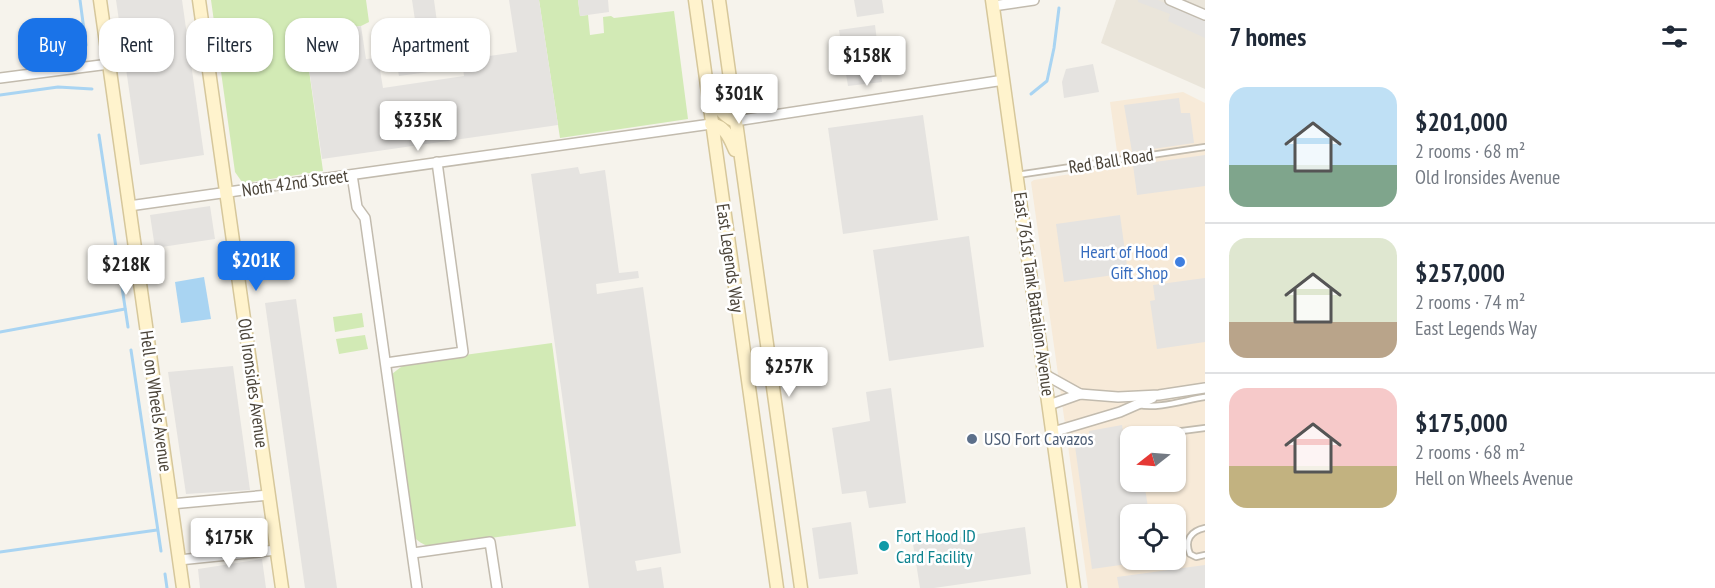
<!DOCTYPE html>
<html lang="en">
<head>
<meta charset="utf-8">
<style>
	:root { --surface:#fff; --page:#f6f6f7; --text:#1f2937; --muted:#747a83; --line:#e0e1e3; --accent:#1a73e8 }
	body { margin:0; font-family:"PT Sans Narrow",sans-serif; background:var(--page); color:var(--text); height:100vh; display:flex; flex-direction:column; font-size:22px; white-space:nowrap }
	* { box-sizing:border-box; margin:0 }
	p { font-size:20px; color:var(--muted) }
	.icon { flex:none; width:33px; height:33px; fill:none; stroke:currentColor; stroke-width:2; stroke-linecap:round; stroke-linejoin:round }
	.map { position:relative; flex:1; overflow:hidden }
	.details { display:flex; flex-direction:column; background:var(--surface); width:510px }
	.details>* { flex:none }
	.guide { position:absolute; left:18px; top:18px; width:570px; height:54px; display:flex; gap:12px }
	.needle { width:39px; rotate:253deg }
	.controls { position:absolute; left:1120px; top:426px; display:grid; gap:12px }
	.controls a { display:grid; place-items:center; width:66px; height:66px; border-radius:12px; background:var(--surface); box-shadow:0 2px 4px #0004; font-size:30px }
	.price { position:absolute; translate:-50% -51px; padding:0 14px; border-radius:6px; background:#fff; color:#222; font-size:20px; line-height:39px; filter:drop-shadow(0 2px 3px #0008) }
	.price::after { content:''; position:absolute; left:50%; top:36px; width:18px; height:14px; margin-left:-9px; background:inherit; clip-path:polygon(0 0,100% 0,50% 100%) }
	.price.active { background:var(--accent); color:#fff }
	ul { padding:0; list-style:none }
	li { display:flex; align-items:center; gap:18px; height:150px; padding:0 24px }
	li+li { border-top:2px solid var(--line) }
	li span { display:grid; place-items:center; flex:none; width:168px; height:120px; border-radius:18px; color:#555 }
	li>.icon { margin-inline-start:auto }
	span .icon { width:72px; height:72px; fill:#fffc; stroke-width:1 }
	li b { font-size:26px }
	h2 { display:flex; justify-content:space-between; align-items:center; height:72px; padding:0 24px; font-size:26px }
	.tag { padding:0 21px; border-radius:18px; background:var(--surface); box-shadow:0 2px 4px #0004; font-size:21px; line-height:54px }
	.tag.active { background:var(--accent); color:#fff }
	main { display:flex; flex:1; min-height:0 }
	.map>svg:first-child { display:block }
	.residential { fill:#eae5da }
	.commercial { fill:#f7ead8; fill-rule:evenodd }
	.green { fill:#d2eab5 }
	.parking { fill:#e5e3e0 }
	.water { fill:#a9d4f2 }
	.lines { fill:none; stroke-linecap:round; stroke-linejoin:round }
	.stream { stroke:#a9d4f2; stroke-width:3 }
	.lane-casing { stroke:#c2bbae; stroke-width:8 }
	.street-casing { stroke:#c2bbae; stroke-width:12 }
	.secondary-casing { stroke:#d6c79b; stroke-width:15 }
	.lane { stroke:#fff; stroke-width:4.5 }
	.street { stroke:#fff; stroke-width:9 }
	.secondary { stroke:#fff3cd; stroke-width:12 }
	.shop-dot { fill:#3f7fe0; stroke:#fff; stroke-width:2 }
	.service-dot { fill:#5c6f8a; stroke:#fff; stroke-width:2 }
	.culture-dot { fill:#0f9aa8; stroke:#fff; stroke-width:2 }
	.labels { text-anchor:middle; stroke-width:5; stroke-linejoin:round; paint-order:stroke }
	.street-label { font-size:18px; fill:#4b4439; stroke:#fff }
	.shop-label { font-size:18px; fill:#366cbe; stroke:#fff; text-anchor:end }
	.service-label { font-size:18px; fill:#4e5e75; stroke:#fff; text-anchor:start }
	.culture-label { font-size:18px; fill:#0d838f; stroke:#fff; text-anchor:start }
</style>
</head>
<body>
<main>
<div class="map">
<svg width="1205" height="588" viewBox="0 0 1205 588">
	<rect width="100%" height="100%" fill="#f6f3ec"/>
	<polygon class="residential" points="1116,0 1205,0 1205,89 1101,43"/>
	<path class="commercial" d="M1183,92L1205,103V588H1088L1031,182L1034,180L1119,166L1110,102ZM1131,436H1176V482H1131ZM1131,514H1176V560H1131Z"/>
	<g class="green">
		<polygon points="211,0 366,0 369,22 361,26 304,34 323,171 245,183 242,182 235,172"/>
		<polygon points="539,0 578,0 580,16 588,15 590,35 604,33 603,17 611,16 614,18 674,11 688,119 560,138"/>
		<polygon points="362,313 364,327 335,332 333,317"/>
		<polygon points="365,335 368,349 339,354 336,339"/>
		<path d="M552,343L576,526L435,546C426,547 420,543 414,537L391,382L392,374L406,363Z"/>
	</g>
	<g class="parking">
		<polygon points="116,0 182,0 204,155 140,165"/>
		<polygon points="412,0 434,0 439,37 418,40"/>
		<polygon points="509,0 539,0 558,125 322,159 304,34 361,26 366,59 378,58 383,88 464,76 462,60 517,52"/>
		<polygon points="578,0 608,0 609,12 580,16"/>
		<polygon points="854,0 882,0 884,13 857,17"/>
		<polygon points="1138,0 1158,0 1205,21 1205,38 1168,21 1170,14 1138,2"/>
		<polygon points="875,25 882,82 848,86 839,30"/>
		<polygon points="439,41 443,70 399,76 394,48"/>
		<polygon points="1093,64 1099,92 1064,98 1062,82 1066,69"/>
		<polygon points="1179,98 1181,113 1190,113 1194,143 1132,152 1124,105"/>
		<polygon points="923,115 938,220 843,234 828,128"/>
		<polygon points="1205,155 1205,186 1137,195 1133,165"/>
		<polygon points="578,167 580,174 605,170 619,273 638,271 639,278 596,284 597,294 643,287 681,553 635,561 637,571 661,567 664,588 589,588 531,174"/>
		<polygon points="210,206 215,239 155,248 150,215"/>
		<polygon points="1120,215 1128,273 1064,282 1056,224"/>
		<polygon points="969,236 984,347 889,361 873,250"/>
		<polygon points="1205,278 1205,342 1157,349 1150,301 1155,300 1153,285"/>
		<polygon points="296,299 337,588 305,588 265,303"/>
		<polygon points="233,366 250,490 186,494 168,372"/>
		<polygon points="891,388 906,503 869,508 866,491 842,494 832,428 870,421 866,392"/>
		<polygon points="1122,425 1125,445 1131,445 1131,482 1144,482 1149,514 1131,514 1131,560 1141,560 1142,562 1092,569 1074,439 1089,437 1089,431"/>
		<polygon points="851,522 858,574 819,579 812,528"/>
		<polygon points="1025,527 1031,574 934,588 920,588 913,544"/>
		<polygon points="262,559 266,588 200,588 198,569"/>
		<polygon points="1205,565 1205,588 1119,588 1117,577"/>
	</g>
	<polygon class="water" points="204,277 211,319 181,323 175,282"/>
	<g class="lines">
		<g class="stream">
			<polyline points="80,0 86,45"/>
			<polyline points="1031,94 1047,81 1054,48 1059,8"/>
			<polyline points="0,95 58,87 92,89"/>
			<polyline points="99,135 128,327"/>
			<polyline points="0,332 125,309"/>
			<polyline points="131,350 161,551"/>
			<polyline points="0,552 157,530"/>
			<polyline points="165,574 167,588"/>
		</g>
		<defs>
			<g id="lane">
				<polyline points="1017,175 1205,147"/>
				<path d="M1139,405C1158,409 1185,400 1205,397"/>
				<polyline points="1143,436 1205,428"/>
				<polyline points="1124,439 1131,438"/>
				<path d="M1205,528C1191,531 1184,540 1190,554L1196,557L1205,555"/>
			</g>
			<g id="street">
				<polyline points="1170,0 1205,15"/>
				<polyline points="993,6 1034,0"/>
				<polyline points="0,78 109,64"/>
				<polyline points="735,121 1004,80"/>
				<polyline points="352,175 357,207 365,218 417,588"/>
				<polyline points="129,206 711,124"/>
				<polyline points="386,363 463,352 437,162"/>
				<polyline points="1044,374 1080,394"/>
				<polyline points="1049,405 1080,394 1118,397 1159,395 1205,388"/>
				<polyline points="1053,432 1120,412 1152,398"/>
				<polyline points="171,504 269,495"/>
				<polyline points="413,553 490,542 497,588"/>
				<polyline points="179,560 277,550"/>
			</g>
			<g id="secondary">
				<polyline points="100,0 183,588"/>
				<polyline points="199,0 282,588"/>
				<polyline points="695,0 777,588"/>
				<polyline points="719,0 801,588"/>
				<polyline points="992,0 1074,588"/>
				<path d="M710,89C716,104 720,114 735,121"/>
				<path d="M711,124C726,127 729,137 735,150"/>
			</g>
		</defs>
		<use href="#lane" class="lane-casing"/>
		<use href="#street" class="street-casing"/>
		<use href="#secondary" class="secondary-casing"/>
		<use href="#lane" class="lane"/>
		<use href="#street" class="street"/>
		<use href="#secondary" class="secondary"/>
	</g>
	<circle class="shop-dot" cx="1180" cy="262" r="6"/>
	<circle class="service-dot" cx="972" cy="439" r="6"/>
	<circle class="culture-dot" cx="884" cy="546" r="6"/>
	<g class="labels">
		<g class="street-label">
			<text transform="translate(1111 161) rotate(-9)" y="6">Red Ball Road</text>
			<text transform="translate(295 183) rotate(-8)" y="6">Noth 42nd Street</text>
			<text transform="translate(730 258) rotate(82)" y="6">East Legends Way</text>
			<text transform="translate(1034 294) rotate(82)" y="6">East 761st Tank Battalion Avenue</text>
			<text transform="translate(253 383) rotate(82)" y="6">Old Ironsides Avenue</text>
			<text transform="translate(156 401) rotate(82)" y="6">Hell on Wheels Avenue</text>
		</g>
		<g class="shop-label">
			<text x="1168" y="258">Heart of Hood<tspan x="1168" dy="21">Gift Shop</tspan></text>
		</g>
		<g class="service-label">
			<text x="984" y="445">USO Fort Cavazos</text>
		</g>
		<g class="culture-label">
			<text x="896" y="542">Fort Hood ID<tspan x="896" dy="21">Card Facility</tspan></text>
		</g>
	</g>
</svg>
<div class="controls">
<a><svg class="needle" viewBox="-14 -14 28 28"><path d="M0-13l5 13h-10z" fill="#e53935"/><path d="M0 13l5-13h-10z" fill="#747a83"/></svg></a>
<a><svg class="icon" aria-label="locate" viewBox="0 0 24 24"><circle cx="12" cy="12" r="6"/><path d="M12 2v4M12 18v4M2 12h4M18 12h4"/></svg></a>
</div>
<b class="price" style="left:867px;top:87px">$158K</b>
<b class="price" style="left:739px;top:125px">$301K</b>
<b class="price" style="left:418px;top:152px">$335K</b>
<b class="price active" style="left:256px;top:292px">$201K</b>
<b class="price" style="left:126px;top:296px">$218K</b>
<b class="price" style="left:789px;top:398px">$257K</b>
<b class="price" style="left:229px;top:569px">$175K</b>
<div class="guide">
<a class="tag active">Buy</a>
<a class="tag">Rent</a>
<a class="tag">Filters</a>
<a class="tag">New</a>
<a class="tag">Apartment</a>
</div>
</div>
<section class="details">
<h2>7 homes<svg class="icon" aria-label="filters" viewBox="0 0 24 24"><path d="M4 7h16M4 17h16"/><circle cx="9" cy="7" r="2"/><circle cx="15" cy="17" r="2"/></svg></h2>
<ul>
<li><span style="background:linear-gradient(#bfe0f5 65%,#7fa58c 0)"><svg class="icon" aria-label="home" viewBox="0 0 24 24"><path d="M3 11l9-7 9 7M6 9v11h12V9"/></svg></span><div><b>$201,000</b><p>2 rooms · 68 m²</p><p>Old Ironsides Avenue</p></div></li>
<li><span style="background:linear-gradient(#dfe7d0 70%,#b9a48a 0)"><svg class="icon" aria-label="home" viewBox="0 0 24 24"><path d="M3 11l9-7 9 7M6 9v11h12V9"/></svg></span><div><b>$257,000</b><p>2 rooms · 74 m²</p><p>East Legends Way</p></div></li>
<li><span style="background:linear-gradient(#f6c9c9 65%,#c2b280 0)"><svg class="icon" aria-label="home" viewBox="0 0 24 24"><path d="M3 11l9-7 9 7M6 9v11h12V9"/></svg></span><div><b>$175,000</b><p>2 rooms · 68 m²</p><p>Hell on Wheels Avenue</p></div></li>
</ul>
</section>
</main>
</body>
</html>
